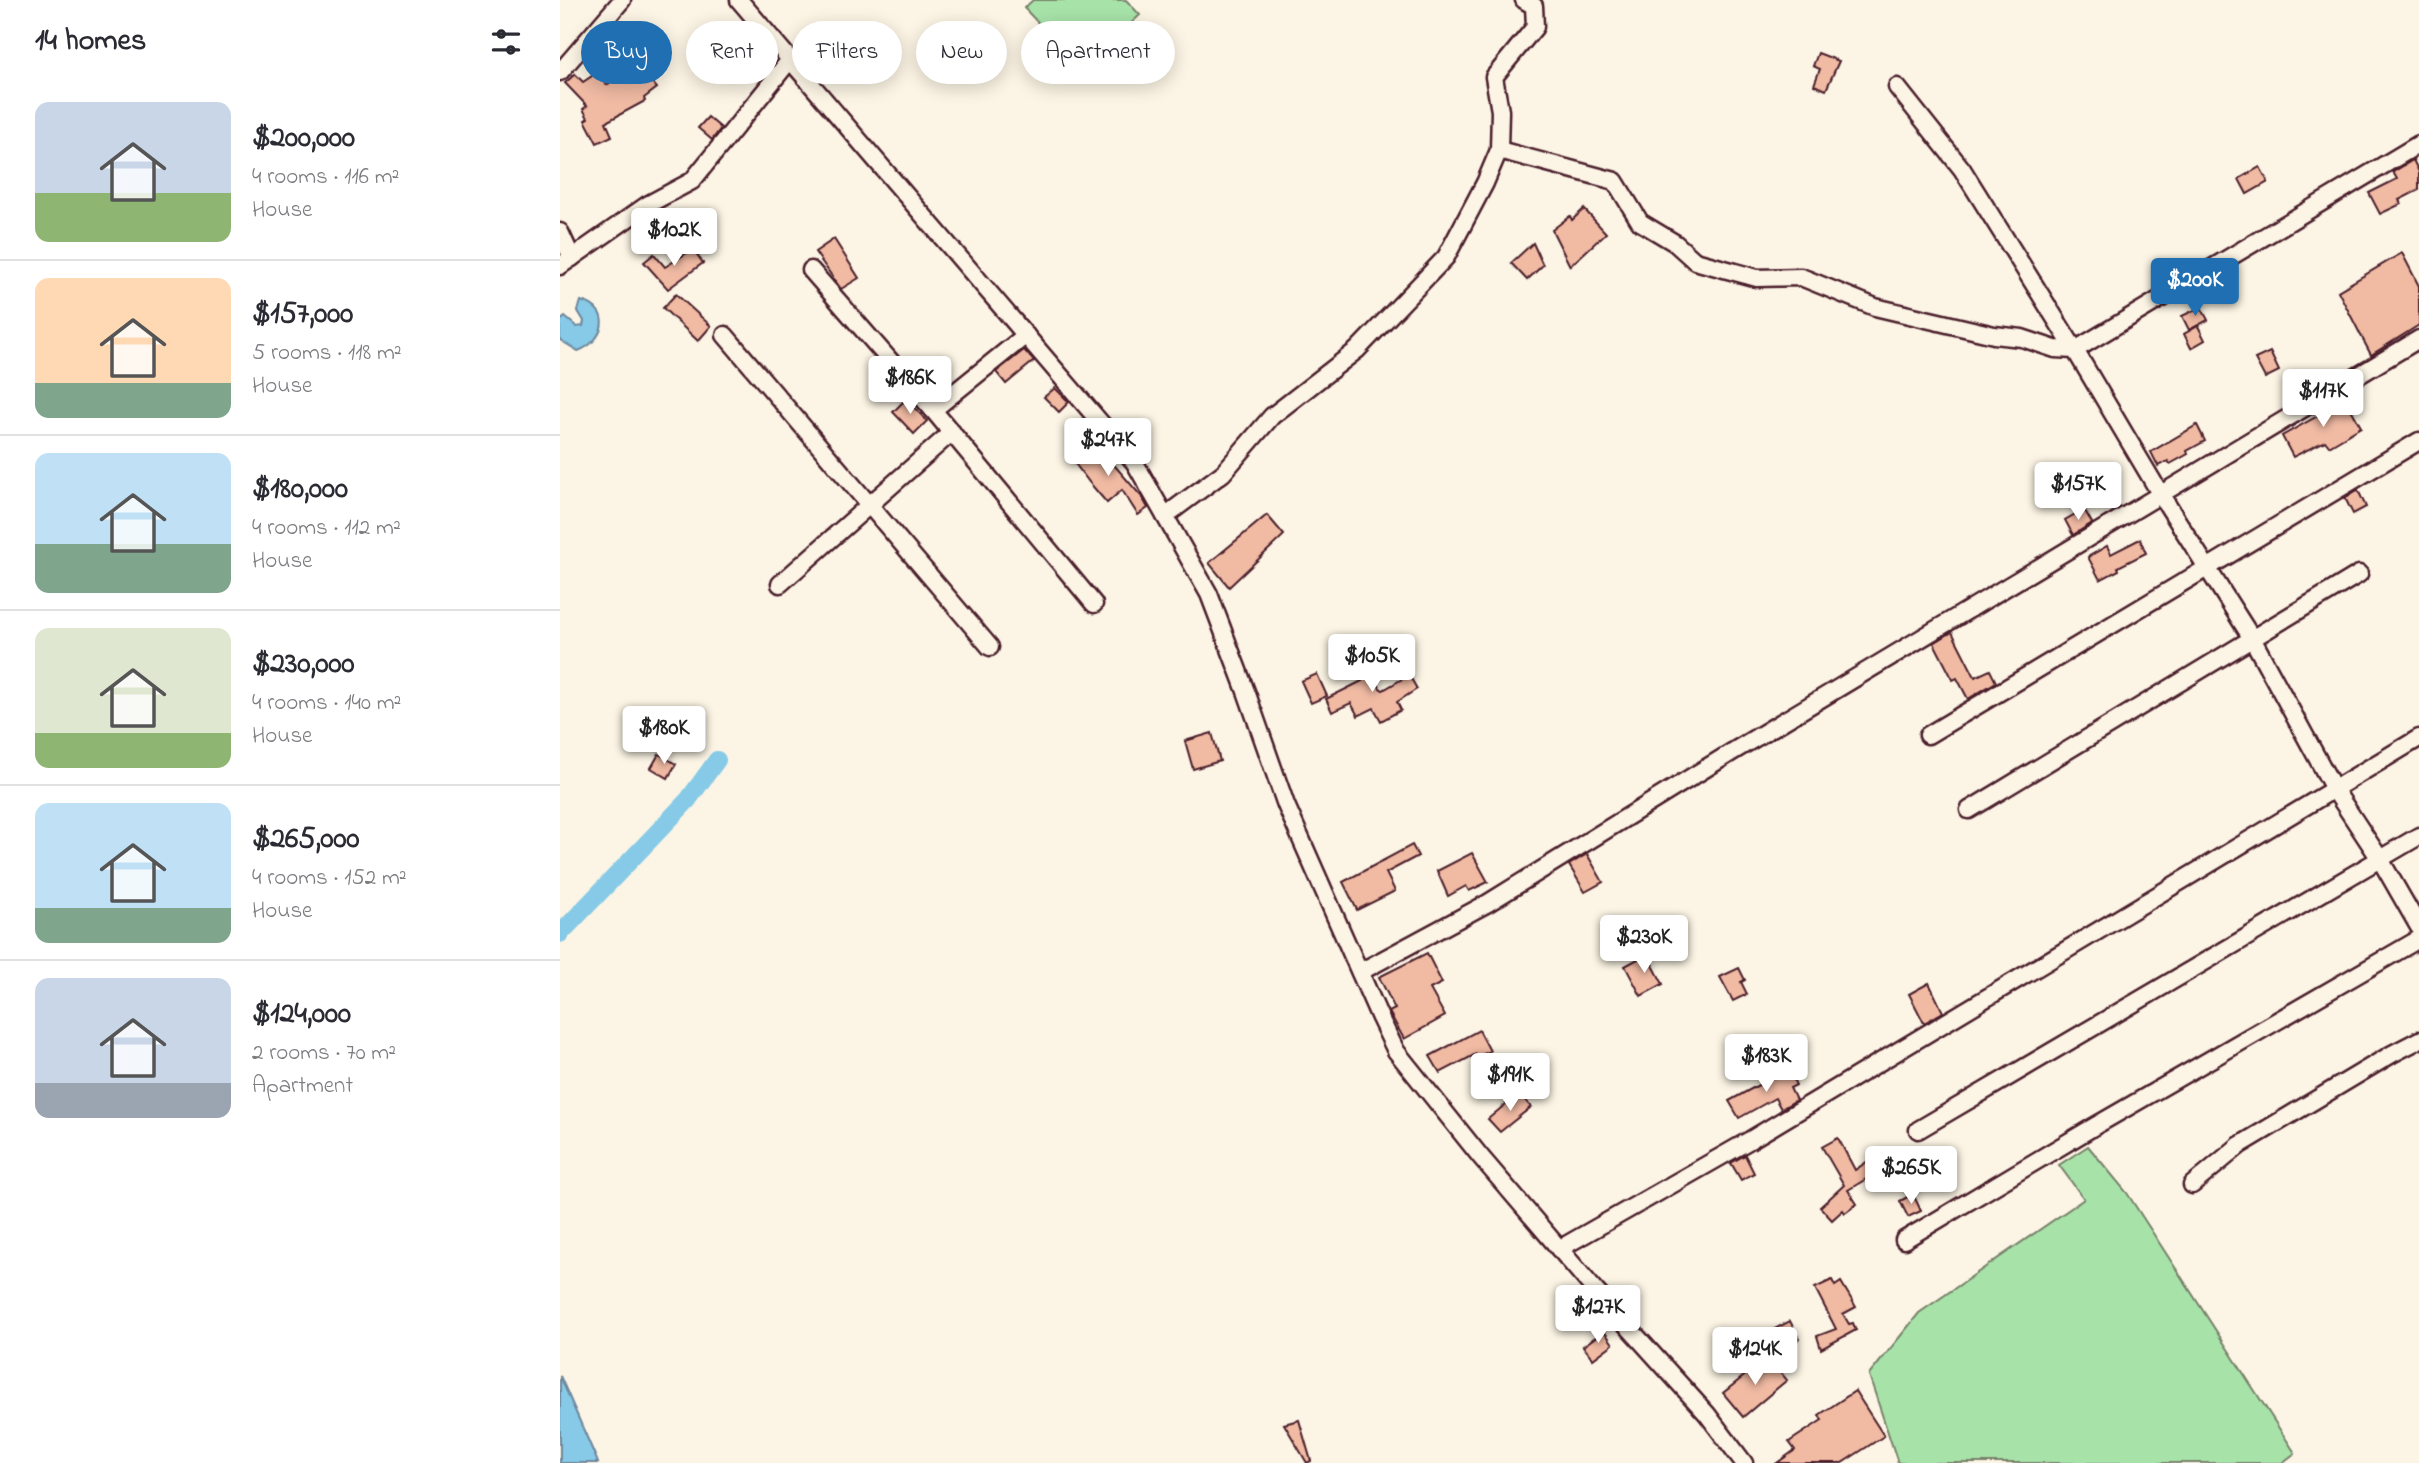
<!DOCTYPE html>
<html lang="en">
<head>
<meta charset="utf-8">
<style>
	:root { --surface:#fff; --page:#f7f7f7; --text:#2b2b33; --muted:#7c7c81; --line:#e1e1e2; --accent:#1f6fb2 }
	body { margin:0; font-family:"Indie Flower",sans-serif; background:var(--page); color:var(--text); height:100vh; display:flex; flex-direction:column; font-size:26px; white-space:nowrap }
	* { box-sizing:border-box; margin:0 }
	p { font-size:23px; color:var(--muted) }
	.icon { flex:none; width:38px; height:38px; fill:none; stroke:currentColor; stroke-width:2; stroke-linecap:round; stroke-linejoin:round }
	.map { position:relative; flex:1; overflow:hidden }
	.sheet { display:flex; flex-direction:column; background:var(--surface); width:560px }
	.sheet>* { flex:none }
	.banner { position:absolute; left:21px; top:21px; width:665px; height:63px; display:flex; gap:14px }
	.price { position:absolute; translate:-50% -60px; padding:0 16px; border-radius:7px; background:#fff; color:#222; font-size:23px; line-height:46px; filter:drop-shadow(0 2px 4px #0008) }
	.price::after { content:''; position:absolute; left:50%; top:42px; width:21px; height:16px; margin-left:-10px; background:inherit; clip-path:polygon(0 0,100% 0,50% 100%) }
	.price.on { background:var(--accent); color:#fff }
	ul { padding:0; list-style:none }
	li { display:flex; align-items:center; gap:21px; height:175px; padding:0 35px }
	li+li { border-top:2px solid var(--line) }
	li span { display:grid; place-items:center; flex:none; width:196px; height:140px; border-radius:14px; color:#555 }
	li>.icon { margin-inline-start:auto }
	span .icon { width:84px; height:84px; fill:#fffc; stroke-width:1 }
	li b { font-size:30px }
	h2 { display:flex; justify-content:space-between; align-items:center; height:84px; padding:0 35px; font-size:30px }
	.tag { padding:0 24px; border-radius:32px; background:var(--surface); box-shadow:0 4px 18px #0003; font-size:24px; line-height:63px }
	.tag.on { background:var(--accent); color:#fff }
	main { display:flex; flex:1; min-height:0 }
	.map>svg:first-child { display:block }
	.green { fill:#a7e3a9; stroke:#78816a; stroke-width:2 }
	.water { fill:#86cae7; stroke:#6e869c; stroke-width:2 }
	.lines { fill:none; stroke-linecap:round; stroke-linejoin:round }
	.canal { stroke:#86cae7; stroke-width:18 }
	.building { fill:#f0baa3; stroke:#4a1f2b; stroke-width:2 }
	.street-casing { stroke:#4a1f2b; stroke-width:21 }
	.street { stroke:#fcf5e5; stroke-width:16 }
</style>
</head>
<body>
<main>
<section class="sheet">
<h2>14 homes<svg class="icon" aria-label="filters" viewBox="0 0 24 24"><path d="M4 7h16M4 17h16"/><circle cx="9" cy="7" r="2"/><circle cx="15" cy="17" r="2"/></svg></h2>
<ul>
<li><span style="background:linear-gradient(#c9d6e8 65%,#8fb573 0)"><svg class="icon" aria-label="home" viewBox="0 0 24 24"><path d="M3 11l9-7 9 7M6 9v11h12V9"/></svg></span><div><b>$200,000</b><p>4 rooms · 116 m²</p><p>House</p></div></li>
<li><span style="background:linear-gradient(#ffd9b3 75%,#7fa58c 0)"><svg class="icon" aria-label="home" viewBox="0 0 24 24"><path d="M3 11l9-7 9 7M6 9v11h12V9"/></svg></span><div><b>$157,000</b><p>5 rooms · 118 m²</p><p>House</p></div></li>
<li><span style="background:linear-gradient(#bfe0f5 65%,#7fa58c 0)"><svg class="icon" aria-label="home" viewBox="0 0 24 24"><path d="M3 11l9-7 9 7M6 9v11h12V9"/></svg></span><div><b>$180,000</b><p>4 rooms · 112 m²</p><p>House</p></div></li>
<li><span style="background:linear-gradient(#dfe7d0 75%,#8fb573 0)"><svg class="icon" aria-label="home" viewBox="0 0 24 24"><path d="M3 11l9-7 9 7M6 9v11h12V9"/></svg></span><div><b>$230,000</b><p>4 rooms · 140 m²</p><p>House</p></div></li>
<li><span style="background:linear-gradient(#bfe0f5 75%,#7fa58c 0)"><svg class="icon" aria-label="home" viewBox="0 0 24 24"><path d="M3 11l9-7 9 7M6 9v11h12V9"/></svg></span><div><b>$265,000</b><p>4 rooms · 152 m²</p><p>House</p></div></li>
<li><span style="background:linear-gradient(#c9d6e8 75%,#9aa5b1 0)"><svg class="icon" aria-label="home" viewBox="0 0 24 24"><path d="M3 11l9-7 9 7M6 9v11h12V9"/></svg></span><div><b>$124,000</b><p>2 rooms · 70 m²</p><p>Apartment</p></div></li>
</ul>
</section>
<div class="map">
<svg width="1859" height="1463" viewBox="0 0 1859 1463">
	<rect width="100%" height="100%" fill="#fcf5e5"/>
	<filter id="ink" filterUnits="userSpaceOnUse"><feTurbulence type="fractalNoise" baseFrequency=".0143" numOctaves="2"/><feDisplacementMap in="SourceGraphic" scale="14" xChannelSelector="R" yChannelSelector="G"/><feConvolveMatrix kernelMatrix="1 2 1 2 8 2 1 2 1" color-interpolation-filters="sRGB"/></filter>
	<g filter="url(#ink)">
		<g class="green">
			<polygon points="473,0 566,0 580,15 522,69 464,8"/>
			<polygon points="1528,1146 1567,1193 1735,1453 1722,1463 1338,1463 1309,1375 1359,1313 1524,1199 1499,1165"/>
		</g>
		<g class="water">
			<path d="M21,301C53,309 45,341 18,351L0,340V321L5,317L17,327L23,326L24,321L18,311Z"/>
			<polygon points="0,1376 36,1458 38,1463 0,1463"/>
		</g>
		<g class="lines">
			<polyline class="canal" points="0,934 128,800 157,760"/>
		</g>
		<g class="building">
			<polygon points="1258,53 1279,61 1266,90 1254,85 1260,69 1253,66"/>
			<polygon points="68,67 80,81 87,76 97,88 84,98 85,101 46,122 52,136 37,143 25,120 28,118 23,109 27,106 5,83 15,74 23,82 38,72 47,85"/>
			<polygon points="148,117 161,128 152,140 138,128"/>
			<polygon points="1853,160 1859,172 1859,190 1839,200 1841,204 1820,214 1809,193 1837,179 1833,172"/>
			<polygon points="1700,167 1708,182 1687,194 1679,179"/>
			<polygon points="1024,209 1046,233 1010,266 992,230 1010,216 1012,220"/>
			<polygon points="274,239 299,278 281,289 255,252"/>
			<polygon points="973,243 983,265 967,280 951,263"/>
			<polygon points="133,249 143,263 108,289 84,262 94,254 105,267"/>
			<polygon points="1842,253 1859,286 1859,325 1811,355 1778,291"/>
			<polygon points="116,294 151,326 138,341 103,308"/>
			<polygon points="1641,307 1648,320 1629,330 1622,316"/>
			<polygon points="1638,326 1645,340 1631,348 1624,334"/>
			<polygon points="464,350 474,361 446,384 436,372"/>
			<polygon points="1710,352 1719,371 1705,378 1695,359"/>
			<polygon points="495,388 509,402 499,412 484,397"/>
			<polygon points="346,399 367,421 354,434 333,412"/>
			<polygon points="1786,400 1801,427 1769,446 1765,441 1733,457 1722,436"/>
			<polygon points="1637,425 1645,441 1627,451 1628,454 1610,464 1608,461 1598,466 1591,452"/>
			<polygon points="535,443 582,497 588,508 578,515 562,490 547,503 529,482 513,461"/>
			<polygon points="1798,490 1806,507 1793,514 1785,498"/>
			<polygon points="1524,509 1532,523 1513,535 1505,520"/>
			<polygon points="707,515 724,535 669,587 649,563"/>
			<polygon points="1580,539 1586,553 1558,567 1559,570 1540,580 1528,557 1547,546 1551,554"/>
			<polygon points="1392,632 1415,677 1430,670 1436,682 1408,699 1397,678 1393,680 1374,643"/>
			<polygon points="805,657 820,688 823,690 849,675 857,689 837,702 841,710 821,721 814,708 798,716 791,703 772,712 766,699 802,681 793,663"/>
			<polygon points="757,674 767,696 751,703 741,681"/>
			<polygon points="652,733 660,761 633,769 625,741"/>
			<polygon points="99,754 116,764 108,778 91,768"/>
			<polygon points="852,845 858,856 826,873 835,891 797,910 783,882"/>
			<polygon points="912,853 928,882 909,891 906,886 888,896 877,871"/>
			<polygon points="1027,854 1043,882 1025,892 1009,865"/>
			<polygon points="867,953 882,983 870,989 885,1016 844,1039 829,1012 835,1009 819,977"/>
			<polygon points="1087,954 1103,984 1081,996 1065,966"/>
			<polygon points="1179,968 1185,980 1181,982 1187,994 1173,1001 1160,977"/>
			<polygon points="1369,983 1383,1012 1364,1023 1349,994"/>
			<polygon points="919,1030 930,1051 918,1057 916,1054 880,1073 870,1056"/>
			<polygon points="1228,1069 1236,1085 1230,1088 1236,1100 1221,1109 1215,1098 1179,1118 1169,1101"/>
			<polygon points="959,1093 971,1107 940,1132 928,1119"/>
			<polygon points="1278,1138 1295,1170 1324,1150 1331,1161 1325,1166 1326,1167 1288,1190 1297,1204 1285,1213 1283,1210 1272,1220 1260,1207 1284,1185 1262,1147"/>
			<polygon points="1185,1155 1194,1173 1181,1180 1171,1163"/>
			<polygon points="1353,1194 1361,1211 1348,1217 1340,1201"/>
			<polygon points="1272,1280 1275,1286 1281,1282 1296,1307 1283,1314 1289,1324 1293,1323 1296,1330 1261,1349 1257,1336 1276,1329 1255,1288"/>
			<polygon points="1230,1321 1239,1339 1212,1353 1203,1335"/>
			<polygon points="1044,1331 1053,1344 1033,1359 1023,1346"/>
			<polygon points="1208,1357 1227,1380 1183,1417 1163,1393"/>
			<polygon points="1295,1391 1324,1436 1282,1463 1217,1463 1235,1450 1229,1442 1262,1420 1259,1415"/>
			<polygon points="739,1420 751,1461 747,1463 724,1424"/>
		</g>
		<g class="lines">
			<defs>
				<g id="street">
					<polyline points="179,0 575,463 649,594 687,694 726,805 820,1018 836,1051 920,1156 1033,1288 1147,1414 1184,1463"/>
					<polyline points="0,72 62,0"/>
					<polyline points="1337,87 1402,169 1515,350 1601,495 1693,640 1774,789 1820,859 1859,927"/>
					<polyline points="939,150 1055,181 1080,222 1115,243 1135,261 1197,278 1241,277 1315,307 1434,335 1462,338 1495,349 1515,350 1859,144"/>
					<polyline points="0,232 12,258"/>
					<polyline points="0,266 87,205 132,181 229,61"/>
					<polyline points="251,270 373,410"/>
					<polyline points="165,335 430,647"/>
					<polyline points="466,335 373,410 534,604"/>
					<polyline points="605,516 663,473 712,416 797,350 886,257 925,183 939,150 940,111 934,77 975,27 974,6 964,0"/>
					<polyline points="220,584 392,432"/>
					<polyline points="1368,735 1859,441"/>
					<polyline points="1409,810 1799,574"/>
					<polyline points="800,972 928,903 1172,752 1859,339"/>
					<polyline points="1358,1130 1859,836"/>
					<polyline points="1632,1185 1680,1145 1832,1054 1859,1040"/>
					<polyline points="1344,1240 1535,1126 1859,939"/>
					<polyline points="999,1249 1190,1140 1859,738"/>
				</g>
			</defs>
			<use href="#street" class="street-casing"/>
			<use href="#street" class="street"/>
		</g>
	</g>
</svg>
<b class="price" style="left:114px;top:268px">$102K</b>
<b class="price on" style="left:1635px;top:318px">$200K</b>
<b class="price" style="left:350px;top:416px">$186K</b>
<b class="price" style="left:1763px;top:429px">$117K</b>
<b class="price" style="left:548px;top:478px">$247K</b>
<b class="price" style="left:1518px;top:522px">$157K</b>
<b class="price" style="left:812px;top:694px">$105K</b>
<b class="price" style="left:104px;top:766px">$180K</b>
<b class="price" style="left:1084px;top:975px">$230K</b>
<b class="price" style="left:1206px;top:1094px">$183K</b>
<b class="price" style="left:950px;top:1113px">$191K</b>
<b class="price" style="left:1351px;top:1206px">$265K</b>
<b class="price" style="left:1038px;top:1345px">$127K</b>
<b class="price" style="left:1195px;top:1387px">$124K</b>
<div class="banner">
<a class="tag on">Buy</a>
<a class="tag">Rent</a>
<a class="tag">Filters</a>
<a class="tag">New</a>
<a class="tag">Apartment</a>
</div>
</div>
</main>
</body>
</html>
